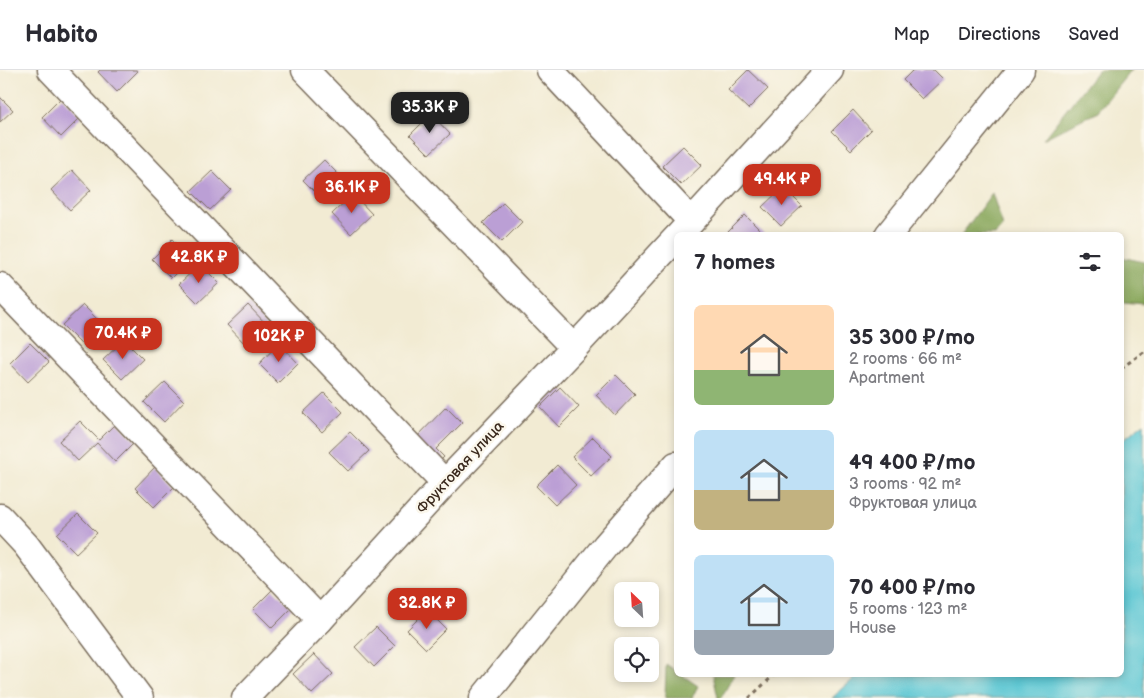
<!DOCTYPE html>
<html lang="en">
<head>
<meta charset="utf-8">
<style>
	:root { --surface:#fff; --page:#f2f2f3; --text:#2b2b33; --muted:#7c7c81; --line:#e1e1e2; --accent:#c8321e }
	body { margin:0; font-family:"Balsamiq Sans",sans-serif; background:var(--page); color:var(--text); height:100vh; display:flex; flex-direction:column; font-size:19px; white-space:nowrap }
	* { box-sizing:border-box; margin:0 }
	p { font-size:16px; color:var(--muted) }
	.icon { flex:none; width:28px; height:28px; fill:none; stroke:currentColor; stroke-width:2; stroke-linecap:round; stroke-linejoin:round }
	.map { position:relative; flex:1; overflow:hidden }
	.side { position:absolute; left:674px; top:162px; width:450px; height:445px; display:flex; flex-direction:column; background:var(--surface); border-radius:8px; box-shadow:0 2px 8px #0003 }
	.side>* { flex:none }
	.needle { width:32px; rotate:335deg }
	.fabs { position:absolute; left:614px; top:512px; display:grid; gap:10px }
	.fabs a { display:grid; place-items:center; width:45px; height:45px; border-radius:8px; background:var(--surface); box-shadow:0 2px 8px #0003; font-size:25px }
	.price { position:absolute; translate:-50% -42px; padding:0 11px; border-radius:10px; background:var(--accent); color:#fff; font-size:16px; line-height:32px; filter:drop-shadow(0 1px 2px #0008) }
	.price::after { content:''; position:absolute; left:50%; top:30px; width:15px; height:11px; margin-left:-8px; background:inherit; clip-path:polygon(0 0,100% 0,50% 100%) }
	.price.current { background:#222; color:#fff }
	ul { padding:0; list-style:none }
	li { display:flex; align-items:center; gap:15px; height:125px; padding:0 20px }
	li span { display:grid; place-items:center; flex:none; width:140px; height:100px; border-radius:8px; color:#555 }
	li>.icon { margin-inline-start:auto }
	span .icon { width:60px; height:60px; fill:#fffc; stroke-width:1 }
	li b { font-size:21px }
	h2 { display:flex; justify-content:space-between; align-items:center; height:60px; padding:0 20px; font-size:21px }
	header { display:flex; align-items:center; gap:30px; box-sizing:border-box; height:70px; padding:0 25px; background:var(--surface); border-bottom:1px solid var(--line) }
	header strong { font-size:24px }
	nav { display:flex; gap:28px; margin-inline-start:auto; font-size:18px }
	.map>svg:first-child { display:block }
	.forest { fill:#87a65a; stroke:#61683c }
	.water { fill:#5ac6d3; stroke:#4a7878 }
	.building { fill:#bb9fd5 }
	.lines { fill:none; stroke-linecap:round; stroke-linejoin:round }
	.minor-casing { stroke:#7b6e5d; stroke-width:29 }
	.path { stroke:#7b6e5d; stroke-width:3; stroke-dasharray:4 4; stroke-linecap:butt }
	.minor { stroke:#fff; stroke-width:26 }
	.labels { text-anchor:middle; stroke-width:5; stroke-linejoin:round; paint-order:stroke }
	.street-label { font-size:15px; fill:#3b2a1e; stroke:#fbf7ec }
</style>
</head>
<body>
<header>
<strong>Habito</strong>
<nav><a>Map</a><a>Directions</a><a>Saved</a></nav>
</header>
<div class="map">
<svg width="1144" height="628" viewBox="0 0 1144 628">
	<rect width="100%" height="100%" fill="#fbf7ec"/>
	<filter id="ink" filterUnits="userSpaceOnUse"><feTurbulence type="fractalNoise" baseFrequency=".02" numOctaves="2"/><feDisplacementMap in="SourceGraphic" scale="10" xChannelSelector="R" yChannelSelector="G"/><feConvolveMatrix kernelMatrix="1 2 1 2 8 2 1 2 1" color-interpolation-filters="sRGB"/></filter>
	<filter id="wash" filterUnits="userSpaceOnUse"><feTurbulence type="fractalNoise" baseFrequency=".0096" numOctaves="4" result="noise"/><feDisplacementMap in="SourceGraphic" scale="20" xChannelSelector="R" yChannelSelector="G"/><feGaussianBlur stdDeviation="1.12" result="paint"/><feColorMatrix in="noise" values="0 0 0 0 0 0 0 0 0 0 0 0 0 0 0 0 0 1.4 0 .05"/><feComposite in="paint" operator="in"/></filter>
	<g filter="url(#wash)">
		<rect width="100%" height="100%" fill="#f2ebd3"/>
		<g class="forest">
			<polygon points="1098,0 1131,0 1098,41 1043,69"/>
			<polygon points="992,123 1003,156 995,165 961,165"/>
			<polygon points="1121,187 1144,192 1144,234 1124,232 1121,236"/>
			<polygon points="666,594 676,601 676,605 682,605 698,616 692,628 665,628"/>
			<polygon points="713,605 734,605 721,628 718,628"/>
		</g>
		<polygon class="water" points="1144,353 1144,628 832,628 858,605 1121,605 1121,371"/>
		<g id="blocks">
			<g class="building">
				<polygon points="100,0 136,0 138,1 117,22 98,2"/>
				<polygon points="748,0 768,19 748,39 728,20"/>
				<polygon points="913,0 934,0 943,9 922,29 903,10"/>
				<polygon points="0,27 13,40 0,52"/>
				<polygon points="62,27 81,47 61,67 42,47"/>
				<polygon points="853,40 871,60 851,80 832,61"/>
				<polygon points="431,44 450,64 429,84 410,65"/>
				<polygon points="683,76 702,95 681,115 662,96"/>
				<polygon points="324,90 343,109 322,129 303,110"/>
				<polygon points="72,100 91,120 70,140 51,120"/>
				<polygon points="212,101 231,120 210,140 191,121"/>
				<polygon points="783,117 802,136 781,156 762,137"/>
				<polygon points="353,124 372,144 351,164 332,144"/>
				<polygon points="503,133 522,152 502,172 483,153"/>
				<polygon points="745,145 765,165 725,165"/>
				<polygon points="172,169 191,188 171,208 152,189"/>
				<polygon points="200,194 219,213 198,233 179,214"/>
				<polygon points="83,235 102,254 81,274 62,255"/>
				<polygon points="248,235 267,255 246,275 227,255"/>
				<polygon points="124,270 143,289 122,309 103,290"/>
				<polygon points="30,273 49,292 28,312 10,293"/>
				<polygon points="279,273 298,293 278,313 259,294"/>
				<polygon points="616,305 635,324 615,345 596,325"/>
				<polygon points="165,312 184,331 164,352 144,332"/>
				<polygon points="560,317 579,337 559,357 540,337"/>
				<polygon points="324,323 343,342 322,362 303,343"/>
				<polygon points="446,337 462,353 436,379 444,387 437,394 413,371"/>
				<polygon points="80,351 99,370 117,352 136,371 115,392 97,373 78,391 59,371"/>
				<polygon points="350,362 369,381 348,401 329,382"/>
				<polygon points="593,367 612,386 591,406 572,387"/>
				<polygon points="557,395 576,415 555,435 536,416"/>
				<polygon points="155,397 174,417 154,437 135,418"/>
				<polygon points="78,444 97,463 76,483 57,464"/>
				<polygon points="273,519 292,538 272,558 253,539"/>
				<polygon points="427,540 446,559 426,579 407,560"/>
				<polygon points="376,557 395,576 374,597 355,577"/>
				<polygon points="314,584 333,604 312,624 293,604"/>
			</g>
		</g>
	</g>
	<g filter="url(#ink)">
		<use href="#blocks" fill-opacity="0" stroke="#7b6e5d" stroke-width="1"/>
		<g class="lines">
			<defs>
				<g id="minor">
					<polyline points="51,0 445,413"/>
					<polyline points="305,0 574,278"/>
					<polyline points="550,0 691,151"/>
					<polyline points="679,165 830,0"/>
					<polyline points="888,165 1021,0"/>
					<polyline points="0,216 320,550"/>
					<polyline points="0,447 26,475 140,628"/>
					<polyline points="245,628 320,550 445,413 574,278 676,168"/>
					<polyline points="483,628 606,475 676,395"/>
				</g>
			</defs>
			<use href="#minor" class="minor-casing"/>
			<g class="path">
				<polyline points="1121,298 1144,282"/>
				<polyline points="749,628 774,605"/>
			</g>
			<use href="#minor" class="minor"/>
		</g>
	</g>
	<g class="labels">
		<g class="street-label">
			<text transform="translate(460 397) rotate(-47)" y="5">Фруктовая улица</text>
		</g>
	</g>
</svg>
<div class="fabs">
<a><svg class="needle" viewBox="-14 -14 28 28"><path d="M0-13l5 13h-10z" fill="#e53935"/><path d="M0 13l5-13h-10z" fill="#7c7c81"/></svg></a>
<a><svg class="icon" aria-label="locate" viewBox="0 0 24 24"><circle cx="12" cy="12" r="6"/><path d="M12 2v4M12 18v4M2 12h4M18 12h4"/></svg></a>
</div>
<b class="price current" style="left:430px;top:64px">35.3K ₽</b>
<b class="price" style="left:782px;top:136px">49.4K ₽</b>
<b class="price" style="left:352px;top:144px">36.1K ₽</b>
<b class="price" style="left:199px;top:214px">42.8K ₽</b>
<b class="price" style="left:123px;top:290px">70.4K ₽</b>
<b class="price" style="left:279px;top:293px">102K ₽</b>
<b class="price" style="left:427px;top:560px">32.8K ₽</b>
<section class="side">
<h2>7 homes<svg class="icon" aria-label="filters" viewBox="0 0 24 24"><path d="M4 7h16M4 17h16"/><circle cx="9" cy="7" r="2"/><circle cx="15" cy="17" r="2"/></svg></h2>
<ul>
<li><span style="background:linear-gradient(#ffd9b3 65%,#8fb573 0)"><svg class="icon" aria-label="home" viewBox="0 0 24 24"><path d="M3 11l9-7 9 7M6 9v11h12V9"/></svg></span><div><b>35 300 ₽/mo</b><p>2 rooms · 66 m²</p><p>Apartment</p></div></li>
<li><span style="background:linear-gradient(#bfe0f5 60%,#c2b280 0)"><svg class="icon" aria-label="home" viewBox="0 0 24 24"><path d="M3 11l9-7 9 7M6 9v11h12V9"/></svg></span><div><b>49 400 ₽/mo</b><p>3 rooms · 92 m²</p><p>Фруктовая улица</p></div></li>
<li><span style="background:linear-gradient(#bfe0f5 75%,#9aa5b1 0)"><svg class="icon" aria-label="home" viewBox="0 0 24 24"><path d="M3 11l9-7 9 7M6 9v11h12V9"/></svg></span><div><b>70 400 ₽/mo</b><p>5 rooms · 123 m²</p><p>House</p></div></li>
</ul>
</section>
</div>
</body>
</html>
